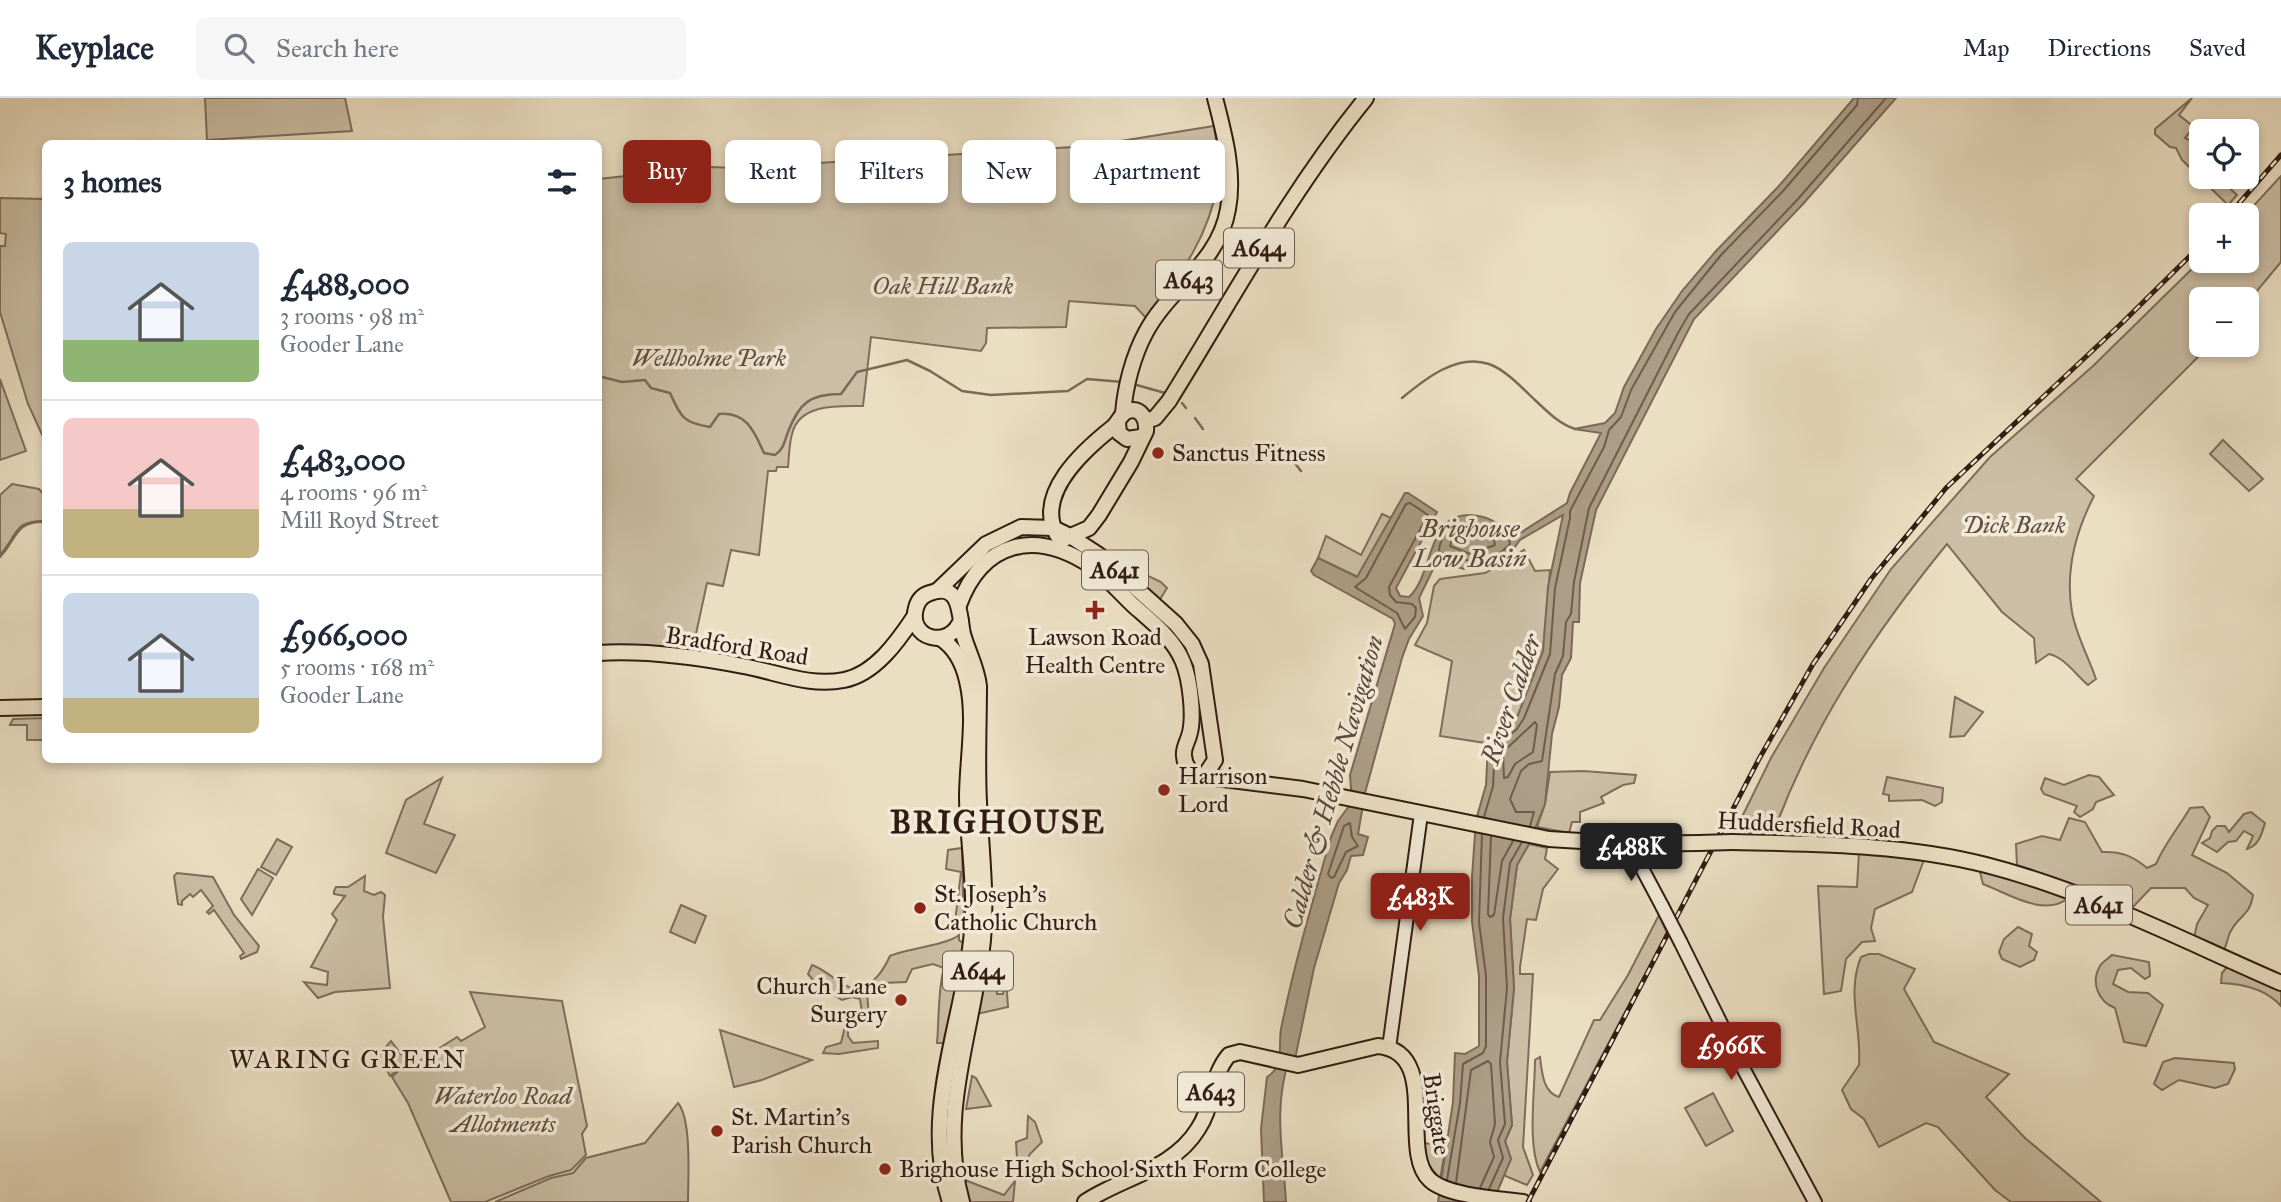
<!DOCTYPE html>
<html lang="en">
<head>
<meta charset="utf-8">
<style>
	:root { --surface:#fff; --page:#f6f6f7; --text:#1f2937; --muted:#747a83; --line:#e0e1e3; --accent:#8f2418 }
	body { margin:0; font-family:"IM FELL Great Primer",serif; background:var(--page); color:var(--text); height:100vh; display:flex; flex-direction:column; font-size:26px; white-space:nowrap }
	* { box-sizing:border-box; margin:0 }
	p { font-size:23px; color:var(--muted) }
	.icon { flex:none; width:38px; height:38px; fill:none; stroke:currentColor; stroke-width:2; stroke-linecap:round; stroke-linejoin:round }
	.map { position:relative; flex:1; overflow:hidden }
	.sheet { position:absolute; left:42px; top:42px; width:560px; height:623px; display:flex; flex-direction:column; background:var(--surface); border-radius:10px; box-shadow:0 4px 10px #0003 }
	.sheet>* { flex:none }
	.hud { position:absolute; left:623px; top:42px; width:665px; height:63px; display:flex; gap:14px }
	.controls { position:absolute; left:2189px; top:21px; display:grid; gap:14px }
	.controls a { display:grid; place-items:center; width:70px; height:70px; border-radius:10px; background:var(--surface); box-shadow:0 4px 10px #0003; font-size:35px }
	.price { position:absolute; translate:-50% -60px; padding:0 16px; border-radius:7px; background:var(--accent); color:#fff; font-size:23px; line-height:46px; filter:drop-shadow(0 2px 4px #0008) }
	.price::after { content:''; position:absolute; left:50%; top:42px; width:21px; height:16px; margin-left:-10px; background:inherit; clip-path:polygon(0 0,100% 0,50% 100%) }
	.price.current { background:#222; color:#fff }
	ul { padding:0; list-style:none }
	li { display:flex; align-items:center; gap:21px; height:175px; padding:0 21px }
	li+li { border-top:2px solid var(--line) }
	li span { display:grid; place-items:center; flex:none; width:196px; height:140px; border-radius:10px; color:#555 }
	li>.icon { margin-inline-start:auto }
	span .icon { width:84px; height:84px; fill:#fffc; stroke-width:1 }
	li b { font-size:30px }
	h2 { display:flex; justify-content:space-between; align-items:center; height:84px; padding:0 21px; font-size:30px }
	.pill { padding:0 24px; border-radius:10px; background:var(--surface); box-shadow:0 4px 10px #0003; font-size:24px; line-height:63px }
	.pill.current { background:var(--accent); color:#fff }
	header { display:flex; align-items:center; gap:42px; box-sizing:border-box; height:98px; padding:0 35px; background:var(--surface); border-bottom:2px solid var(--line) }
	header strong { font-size:33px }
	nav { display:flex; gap:38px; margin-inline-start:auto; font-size:24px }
	.search { width:490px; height:63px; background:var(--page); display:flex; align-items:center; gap:18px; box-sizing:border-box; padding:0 24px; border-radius:10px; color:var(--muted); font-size:26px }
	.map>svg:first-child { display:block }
	.green { fill:#cbbea5; stroke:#7e6d5b; stroke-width:2 }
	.water { fill:#ac9d86; stroke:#7b6957; stroke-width:2 }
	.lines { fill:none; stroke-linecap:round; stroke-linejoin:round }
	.shore { stroke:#6e5c4c; stroke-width:2 }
	.stream { stroke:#7b6957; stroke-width:2.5 }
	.secondary-casing { stroke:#311c11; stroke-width:16 }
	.primary-casing { stroke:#311c11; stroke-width:18 }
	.secondary { stroke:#f2ead8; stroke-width:12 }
	.primary { stroke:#ebdfc3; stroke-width:14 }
	.rail-casing { stroke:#311c11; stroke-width:5 }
	.rail { stroke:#f2ead8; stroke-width:2.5; stroke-dasharray:8; stroke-linecap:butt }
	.secondary-bridge-casing { stroke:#311c11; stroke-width:16; stroke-linecap:butt }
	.primary-bridge-casing { stroke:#311c11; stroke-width:18; stroke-linecap:butt }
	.secondary-bridge { stroke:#f2ead8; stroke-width:12 }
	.primary-bridge { stroke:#ebdfc3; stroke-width:14 }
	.poi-dot { fill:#8f2418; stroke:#f2ead8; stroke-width:2.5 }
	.labels { text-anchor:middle; stroke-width:7; stroke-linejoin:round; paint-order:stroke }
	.shield { fill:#f2ead8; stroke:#6b5a4d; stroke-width:2 }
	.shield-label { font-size:23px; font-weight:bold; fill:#311c11 }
	.park-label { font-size:24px; font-style:italic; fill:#5f4d3d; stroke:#f2ead8 }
	.poi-label { font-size:24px; fill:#311c11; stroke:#f2ead8; text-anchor:start }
	.street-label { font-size:24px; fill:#311c11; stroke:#f2ead8 }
	.water-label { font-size:26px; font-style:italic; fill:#5c493a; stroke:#f2ead8 }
	.neighbourhood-label { font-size:26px; letter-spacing:2px; fill:#311c11; stroke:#f2ead8 }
	.district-label { font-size:32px; font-weight:bold; letter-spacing:2px; fill:#311c11; stroke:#f2ead8 }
</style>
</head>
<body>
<header>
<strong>Keyplace</strong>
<div class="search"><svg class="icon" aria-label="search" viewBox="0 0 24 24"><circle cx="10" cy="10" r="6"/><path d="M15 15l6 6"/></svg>Search here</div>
<nav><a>Map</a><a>Directions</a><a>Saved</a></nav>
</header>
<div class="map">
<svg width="2281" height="1104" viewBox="0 0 2281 1104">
	<rect width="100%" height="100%" fill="#ebdfc3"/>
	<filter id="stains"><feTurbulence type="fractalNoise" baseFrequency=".00286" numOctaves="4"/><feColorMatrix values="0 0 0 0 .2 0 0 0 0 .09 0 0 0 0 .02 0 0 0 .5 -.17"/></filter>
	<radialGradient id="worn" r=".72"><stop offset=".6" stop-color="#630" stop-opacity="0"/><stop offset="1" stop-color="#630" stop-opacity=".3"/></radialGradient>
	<g class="green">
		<polygon points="205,0 345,0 352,33 207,42"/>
		<polygon points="2192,0 2179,17 2194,29 2185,40 2201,48 2201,59 2198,63 2201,66 2202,79 2218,79 2237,97 2228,107 2182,62 2176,50 2170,49 2155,36 2155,31"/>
		<path d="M1214,28L1218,55L1200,63L1204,73L1219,80C1209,139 1183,174 1146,220L1135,208L1069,203L1066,229L987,230L986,245L981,253L871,239L863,308C839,308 799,305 792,336C789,347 789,359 788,369H777L776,373H768L759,457L731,452L723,488L707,485L691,559L599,555V81L709,69L738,70L1090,48Z"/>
		<path d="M2281,78V164L2247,205V201H2202V247H2210L2076,381L2094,398C2076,433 2065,474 2072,514C2076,537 2089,560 2096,581L2088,587C2076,577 2064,559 2049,556L2036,565L2034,540L2002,514L1947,446C1875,534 1812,628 1773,736L1742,734L1738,727L1771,660L1824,570L1891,471L1990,359L2093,268L2201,162L2247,163L2245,117Z"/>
		<polygon points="0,100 45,101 45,343 28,306 0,214 0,148 5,148 6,136 0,135"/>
		<polygon points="0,281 26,353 0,362"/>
		<polygon points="2223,342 2263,381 2249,393 2210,356"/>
		<path d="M12,386L39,391L45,398V424C14,423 17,442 0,459V397Z"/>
		<polygon points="1382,416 1391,420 1358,479 1318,460 1326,438 1361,457"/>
		<path d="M1524,452L1535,473L1550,472L1543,553L1518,617C1509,630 1490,638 1487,654L1485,645L1440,638L1452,563L1415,547L1427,525L1434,488L1440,481L1485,475Z"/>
		<polygon points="1107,458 1161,484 1167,490 1159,503"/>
		<polygon points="1955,599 1983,614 1964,638 1950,639"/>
		<polygon points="45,620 45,642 27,642 27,627 10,627 13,621"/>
		<polygon points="1583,673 1636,677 1634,685 1623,687 1601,699 1604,705 1580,714 1580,724 1572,724 1569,735 1537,729 1545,706 1550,674"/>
		<polygon points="2089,677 2099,679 2114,697 2096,704 2093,711 2080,719 2074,714 2077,708 2044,696 2041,691 2045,680 2064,687"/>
		<polygon points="1887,679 1943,690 1942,704 1935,708 1922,702 1889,703 1889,697 1883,696"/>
		<polygon points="442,680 424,726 455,737 436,775 386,755 406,702"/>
		<path d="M2203,709L2210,719L2192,757L2227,775L2253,797C2250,817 2240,817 2232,831C2227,838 2228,846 2223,853L2194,840L2197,826L2208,807L2194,800L2185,790H2151L2130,812L2076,787L2017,767L2016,746L2042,738L2060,742L2069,720L2085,724L2102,754C2120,753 2133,758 2147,770L2156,766C2165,745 2179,729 2190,710Z"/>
		<path d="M2251,714L2265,725C2262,735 2259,748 2247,751L2253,738L2244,733L2236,743L2228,744L2217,754L2202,745L2210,740L2212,733L2217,728H2225L2229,734L2244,716Z"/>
		<polygon points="277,741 292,749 276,777 261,769"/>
		<polygon points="1529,746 1547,750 1545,761 1558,771 1543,791 1536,822 1527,821 1520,869 1520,876 1533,876 1523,1049 1533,1077 1527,1087 1503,1077 1511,1061 1505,1043 1512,1027 1507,964 1514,890 1510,821 1517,767"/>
		<polygon points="962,750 964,836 955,824 961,774 946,771 948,752"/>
		<polygon points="1859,754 1925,759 1912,794 1875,811 1871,830 1875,843 1862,844 1846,861 1841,893 1824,896 1818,788 1857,789"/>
		<polygon points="258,771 273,780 252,817 241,801"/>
		<path d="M1984,771L2067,801C2043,819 2007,795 1983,786L1980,774Z"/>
		<polygon points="177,775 213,779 234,817 259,848 257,854 241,861 240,858 244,855 214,812 209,816 207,814 213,808 201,792 193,799 190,796 182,803 182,807 178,806 174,778"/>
		<polygon points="365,778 364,793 374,797 381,794 385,797 383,819 390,890 335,894 318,900 304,884 327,887 328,874 311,869 337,822 332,816 345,798 334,796 334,793 336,789 348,789"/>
		<polygon points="681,807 706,818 695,845 670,834"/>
		<path d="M1659,817L1667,835L1540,1074C1527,1047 1535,993 1535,962L1540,959C1542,975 1543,994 1559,999L1594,922H1600L1628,877Z"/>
		<polygon points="2018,829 2032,836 2029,848 2037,854 2034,862 2020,869 2002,861 1999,854 2004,841"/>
		<path d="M959,837V842L964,846L948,945H937C939,923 938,889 944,870L933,866L912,871L906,884L884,885L885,891L867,895L869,919L848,924V938L853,945L878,943V950L839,956L823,955L826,949L841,945L846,924L862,914L860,901L852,899L842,902L817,887L808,876L812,867C829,873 839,888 858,892C875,884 882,875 890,858C906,851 947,847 959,837Z"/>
		<path d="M1869,856H1879L1915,871L1904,891L1934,944L2009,976L1986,999L2025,1040L2101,1104H2011L1995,1092L1938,1029L1926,1025L1879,1049L1864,1021L1851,1011L1842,992L1859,967C1862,930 1846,896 1861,859Z"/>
		<path d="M2112,857L2149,864L2150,878L2145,881L2131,870L2118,872L2113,886L2128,894L2148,895L2163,907L2146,948L2124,944L2115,910C2099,904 2090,885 2100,868C2102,864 2109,860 2112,857Z"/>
		<path d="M2227,869L2281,892V908C2267,892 2243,886 2221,885L2222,875Z"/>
		<polygon points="985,872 996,873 997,896 1003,896 1006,880 1008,909 977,916"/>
		<polygon points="470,894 562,903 587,1028 582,1036 586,1057 571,1072 549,1078 485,1104 451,1104 408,1005 392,979 407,965 410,969 457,939 461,943 485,929"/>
		<polygon points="720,932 812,962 762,982 734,989"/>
		<polygon points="391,943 407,964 390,978 379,957"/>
		<polygon points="2175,960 2234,965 2235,971 2228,986 2215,990 2179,982 2162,992 2154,986 2163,964"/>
		<polygon points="972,978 976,980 991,1008 966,1011"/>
		<polygon points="1713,995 1733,1033 1706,1048 1685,1010"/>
		<path d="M678,1005C692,1022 688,1081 688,1104H495L551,1080L573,1075L586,1060L645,1045Z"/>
		<polygon points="1028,1018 1035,1024 1042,1044 1030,1056 1018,1078 1022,1064 1017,1060 1016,1044 1027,1040"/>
		<polygon points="1424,1045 1446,1048 1440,1081 1426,1063"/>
		<polygon points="962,1081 1004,1097 1015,1083 1013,1104 965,1104"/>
	</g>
	<path class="water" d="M1854,0H1896L1803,106L1694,221L1596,412L1580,485L1579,524H1573L1571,560L1562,577L1559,609L1552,636L1545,706L1529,746L1517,767L1510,821L1514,890L1507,964L1512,1027L1505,1043L1511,1061L1493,1104H1438L1453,1004L1455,955L1465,956L1479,948V878L1472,824V779L1476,722L1486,687L1488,647L1518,617L1543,553L1548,489L1563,417L1520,442L1509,457L1488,468L1464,471L1437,463L1419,500L1423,518L1409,541L1402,560L1365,695L1358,736L1368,739L1363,757L1351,758L1347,772L1339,785L1314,870L1295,961H1289C1273,1013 1283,1051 1286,1104H1264L1261,1031L1267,979C1285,968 1278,949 1281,931C1294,867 1313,802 1331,739L1338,723L1352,704L1350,677L1395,526L1393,521L1314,477L1311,473L1318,460L1357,479L1405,395H1408L1437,414L1396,490L1400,498L1409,499C1436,475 1425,404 1483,419C1496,422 1505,432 1517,437L1567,405L1570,395L1601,335L1574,331L1605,325L1615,315L1624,289L1656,231L1682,193L1716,153L1778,89Z"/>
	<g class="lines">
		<g class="shore">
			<polygon points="1410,405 1428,417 1389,489 1390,497 1396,504 1412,506 1416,510 1415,519 1405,531 1397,515 1355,489 1366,480 1406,406"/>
			<path d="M1472,425L1488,428L1509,441L1510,446C1486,472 1467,463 1439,454C1439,435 1455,428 1472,425Z"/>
			<path d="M1473,433L1484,436L1494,442L1495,447L1470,456L1450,448C1451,438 1464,435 1473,433Z"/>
			<polygon points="1535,624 1537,627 1533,654 1515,666 1508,679 1504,680 1503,654"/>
			<polyline points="1484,719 1493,688 1495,650 1517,631 1524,620 1550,556 1555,490 1570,420 1570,413 1604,349 1609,332 1621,319 1631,292 1675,214 1721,157 1783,93 1857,7 1858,0"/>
			<polygon points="1350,725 1352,739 1358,748 1346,754 1334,779 1331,780 1328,776 1344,728"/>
			<polyline points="1530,728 1534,714 1516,714 1510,701 1521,673 1529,666 1542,663 1555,576 1563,558 1566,524 1571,516 1574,484 1589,410 1678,235 1689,216 1798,101 1886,0"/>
			<polyline points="1491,738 1488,816 1490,819 1494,817 1502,763 1513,743"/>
			<polyline points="1447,1082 1460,1005 1463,966 1483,955 1486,948 1486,878 1479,824 1482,736"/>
			<polyline points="1456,1085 1471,972 1488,963 1491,966 1495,1026 1490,1044 1494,1059 1480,1090"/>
			<polyline points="1489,1091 1503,1060 1498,1042 1505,1026 1500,964 1507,890 1503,820 1510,765 1522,744"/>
		</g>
		<g class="stream">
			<path d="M598,278L622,284L645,282L651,290L670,295C681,319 683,325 710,329L719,316C747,314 754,333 764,355L775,357C784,351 784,344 788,334C799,305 810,296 841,296L857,274L907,262L930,273L962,293L991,297L1068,293L1087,281L1123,284"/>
			<polyline points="1133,286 1165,295"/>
			<path d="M1402,300C1425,281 1457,255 1489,266C1506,272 1523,291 1536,303C1548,314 1559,326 1575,331"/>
			<polyline points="1182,305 1186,310"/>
			<polyline points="1195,320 1203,331"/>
			<polyline points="1272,344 1282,349 1301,373"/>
			<path d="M0,457C19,437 12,423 46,423"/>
		</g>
		<defs>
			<g id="secondary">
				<polyline points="1629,746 1662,808"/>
				<polyline points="1681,845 1743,970 1815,1104"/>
				<polyline points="1389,950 1421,716"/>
			</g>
			<g id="primary">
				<path d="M1123,316C1125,289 1133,258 1146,234C1170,189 1219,165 1228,111C1235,74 1224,35 1215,0"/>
				<path d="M1146,323L1155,320L1169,303C1233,200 1289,95 1366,0"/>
				<polyline points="1118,325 1119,335 1127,341 1141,339"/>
				<path d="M1057,437C1034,396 1084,352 1113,329C1119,324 1120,316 1128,313C1141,309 1147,321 1146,333L1131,364L1099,417L1089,430L1064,441"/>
				<polyline points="937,493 986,446 1021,429 1053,430 1070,438 1099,457 1176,526 1192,546 1201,566 1215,662 1205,677"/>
				<path d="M959,507C983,443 1035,431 1091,468C1107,479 1120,495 1134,508C1152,524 1174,541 1183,564C1190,581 1195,620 1189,638C1187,645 1183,650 1184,658C1185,668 1190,675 1199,678L1303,691L1549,741L1629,746L1699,745"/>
				<path d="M961,522C949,553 907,540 916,510C918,502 923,497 930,495C962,483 959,519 963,536C968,554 977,569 979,588C979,626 977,666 979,704C981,750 987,797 983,842C974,931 937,1015 962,1104"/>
				<path d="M940,540C956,550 963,565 967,583C976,620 967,662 967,700C968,748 977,795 971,843C961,929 921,1018 950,1104"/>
				<path d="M598,555C646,552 697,559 743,568C777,574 809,589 844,582C875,576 898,543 914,519"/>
				<polyline points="0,610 46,609"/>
				<path d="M1732,744C1816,746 1904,746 1986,767C2088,793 2184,843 2281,885"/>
				<path d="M1085,1104C1122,1079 1173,1072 1198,1031C1214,1008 1210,979 1229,957L1240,954L1298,967L1378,948C1442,954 1398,1053 1430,1082C1447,1098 1500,1101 1523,1104"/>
			</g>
		</defs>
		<use href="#secondary" class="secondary-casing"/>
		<use href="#primary" class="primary-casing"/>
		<use href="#secondary" class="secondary"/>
		<use href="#primary" class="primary"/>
		<defs>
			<g id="rail">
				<polyline points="2229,117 2281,57"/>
				<polyline points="1528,1104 1759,661 1813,566 1871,481 1946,390 2123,224 2202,146"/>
			</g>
		</defs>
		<use href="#rail" class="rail-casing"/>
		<use href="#rail" class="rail"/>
		<defs>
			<polyline id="secondary-bridge" points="1662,808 1681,845"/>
			<polyline id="primary-bridge" points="1699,745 1732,744"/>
		</defs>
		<use href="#secondary-bridge" class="secondary-bridge-casing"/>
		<use href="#primary-bridge" class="primary-bridge-casing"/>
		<use href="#secondary-bridge" class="secondary-bridge"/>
		<use href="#primary-bridge" class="primary-bridge"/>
	</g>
	<g class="poi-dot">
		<circle cx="1158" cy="355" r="7"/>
		<path d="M1091.5 501.5h7v7h7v7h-7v7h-7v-7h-7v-7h7z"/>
		<circle cx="1164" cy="692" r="7"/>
		<circle cx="920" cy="810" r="7"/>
		<circle cx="901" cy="902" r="7"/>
		<circle cx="717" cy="1033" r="7"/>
		<circle cx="885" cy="1071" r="7"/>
	</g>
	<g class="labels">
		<g class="shield">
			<rect x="1224" y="130.5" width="70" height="39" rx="5"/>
			<rect x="1156" y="162.5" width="66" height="39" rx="5"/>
			<rect x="1082" y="452.5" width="66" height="39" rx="5"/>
			<rect x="2066" y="787.5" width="66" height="39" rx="5"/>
			<rect x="943" y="853.5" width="70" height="39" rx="5"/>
			<rect x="1178" y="974.5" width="66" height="39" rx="5"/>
		</g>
		<g class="shield-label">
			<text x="1259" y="158">A644</text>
			<text x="1189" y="190">A643</text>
			<text x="1115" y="480">A641</text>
			<text x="2099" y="815">A641</text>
			<text x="978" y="881">A644</text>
			<text x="1211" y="1002">A643</text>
		</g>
		<g class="park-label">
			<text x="943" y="196">Oak Hill Bank</text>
			<text x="709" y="268">Wellholme Park</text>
			<text x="2014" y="435">Dick Bank</text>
			<text x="503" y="1006">Waterloo Road<tspan x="503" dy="28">Allotments</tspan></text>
		</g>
		<g class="poi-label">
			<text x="1172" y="363">Sanctus Fitness</text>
			<text x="1095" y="547" text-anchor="middle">Lawson Road<tspan x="1095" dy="28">Health Centre</tspan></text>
			<text x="1178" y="686">Harrison<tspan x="1178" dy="28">Lord</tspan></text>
			<text x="934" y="804">St. Joseph's<tspan x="934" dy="28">Catholic Church</tspan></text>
			<text x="887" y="896" text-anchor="end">Church Lane<tspan x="887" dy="28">Surgery</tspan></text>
			<text x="731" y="1027">St. Martin's<tspan x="731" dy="28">Parish Church</tspan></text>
			<text x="899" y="1079">Brighouse High School Sixth Form College</text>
		</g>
		<g class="street-label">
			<text transform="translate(737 548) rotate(9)" y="8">Bradford Road</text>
			<text transform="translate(1809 727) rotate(3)" y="8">Huddersfield Road</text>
			<text transform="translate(1437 1016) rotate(82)" y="8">Briggate</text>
		</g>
		<g class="water-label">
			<text x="1470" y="439">Brighouse<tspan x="1470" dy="30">Low Basin</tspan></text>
			<text transform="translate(1511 601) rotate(-71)" y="9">River Calder</text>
			<text transform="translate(1333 684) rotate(-74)" y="9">Calder &amp; Hebble Navigation</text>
		</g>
		<g class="neighbourhood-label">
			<text x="348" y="970">WARING GREEN</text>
		</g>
		<g class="district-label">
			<text x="998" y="735">BRIGHOUSE</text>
		</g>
	</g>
	<rect width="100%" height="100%" filter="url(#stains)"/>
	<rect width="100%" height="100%" fill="url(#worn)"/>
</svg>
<div class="controls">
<a><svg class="icon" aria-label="locate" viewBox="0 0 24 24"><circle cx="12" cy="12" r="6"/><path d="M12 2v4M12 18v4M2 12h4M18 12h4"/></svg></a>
<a>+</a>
<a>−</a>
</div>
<b class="price current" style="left:1631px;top:785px">£488K</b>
<b class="price" style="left:1420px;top:835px">£483K</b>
<b class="price" style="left:1731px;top:984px">£966K</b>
<div class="hud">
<a class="pill current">Buy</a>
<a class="pill">Rent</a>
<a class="pill">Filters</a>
<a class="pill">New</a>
<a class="pill">Apartment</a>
</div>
<section class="sheet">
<h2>3 homes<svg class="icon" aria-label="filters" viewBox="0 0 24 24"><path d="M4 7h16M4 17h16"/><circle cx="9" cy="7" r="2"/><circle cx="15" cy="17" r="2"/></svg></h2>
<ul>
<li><span style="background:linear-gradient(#c9d6e8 70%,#8fb573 0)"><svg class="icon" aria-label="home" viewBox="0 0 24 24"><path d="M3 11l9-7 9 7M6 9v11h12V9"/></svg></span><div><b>£488,000</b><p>3 rooms · 98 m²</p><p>Gooder Lane</p></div></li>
<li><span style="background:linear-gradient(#f6c9c9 65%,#c2b280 0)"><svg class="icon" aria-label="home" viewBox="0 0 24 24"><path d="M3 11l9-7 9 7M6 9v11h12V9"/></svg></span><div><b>£483,000</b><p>4 rooms · 96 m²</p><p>Mill Royd Street</p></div></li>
<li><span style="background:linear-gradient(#c9d6e8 75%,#c2b280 0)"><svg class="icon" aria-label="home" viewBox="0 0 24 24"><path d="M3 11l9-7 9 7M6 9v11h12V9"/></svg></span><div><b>£966,000</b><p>5 rooms · 168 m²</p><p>Gooder Lane</p></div></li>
</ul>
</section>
</div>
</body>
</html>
